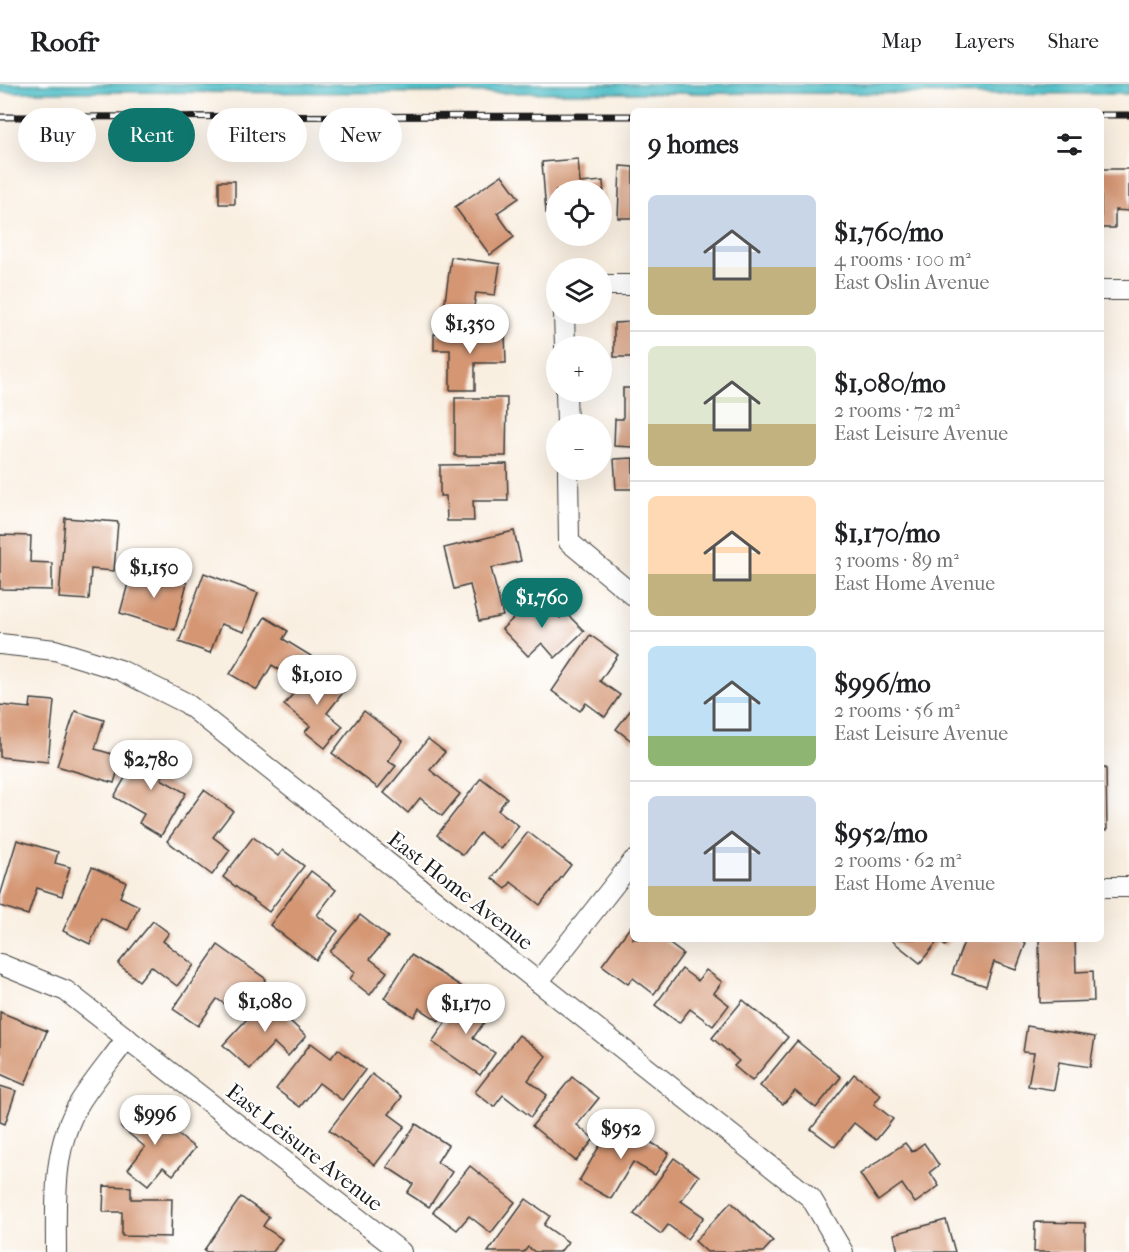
<!DOCTYPE html>
<html lang="en">
<head>
<meta charset="utf-8">
<style>
	:root { --surface:#fff; --page:#f6f6f6; --text:#202124; --muted:#757577; --line:#e0e0e0; --accent:#0f766e }
	body { margin:0; font-family:"IM FELL French Canon",serif; background:var(--page); color:var(--text); height:100vh; display:flex; flex-direction:column; font-size:22px; white-space:nowrap }
	* { box-sizing:border-box; margin:0 }
	p { font-size:20px; color:var(--muted) }
	.icon { flex:none; width:33px; height:33px; fill:none; stroke:currentColor; stroke-width:2; stroke-linecap:round; stroke-linejoin:round }
	.map { position:relative; flex:1; overflow:hidden }
	.details { position:absolute; left:630px; top:24px; width:474px; height:834px; display:flex; flex-direction:column; background:var(--surface); border-radius:9px; box-shadow:0 6px 24px #0002 }
	.details>* { flex:none }
	.top-card { position:absolute; left:18px; top:24px; width:522px; height:54px; display:flex; gap:12px }
	.controls { position:absolute; left:546px; top:96px; display:grid; gap:12px }
	.controls a { display:grid; place-items:center; width:66px; height:66px; border-radius:50%; background:var(--surface); box-shadow:0 6px 24px #0002; font-size:30px }
	.price { position:absolute; translate:-50% -51px; padding:0 14px; border-radius:21px; background:#fff; color:#222; font-size:20px; line-height:39px; filter:drop-shadow(0 2px 3px #0008) }
	.price::after { content:''; position:absolute; left:50%; top:36px; width:18px; height:14px; margin-left:-9px; background:inherit; clip-path:polygon(0 0,100% 0,50% 100%) }
	.price.on { background:var(--accent); color:#fff }
	ul { padding:0; list-style:none }
	li { display:flex; align-items:center; gap:18px; height:150px; padding:0 18px }
	li+li { border-top:2px solid var(--line) }
	li span { display:grid; place-items:center; flex:none; width:168px; height:120px; border-radius:9px; color:#555 }
	li>.icon { margin-inline-start:auto }
	span .icon { width:72px; height:72px; fill:#fffc; stroke-width:1 }
	li b { font-size:26px }
	h2 { display:flex; justify-content:space-between; align-items:center; height:72px; padding:0 18px; font-size:26px }
	.pill { padding:0 21px; border-radius:27px; background:var(--surface); box-shadow:0 6px 24px #0002; font-size:21px; line-height:54px }
	.pill.on { background:var(--accent); color:#fff }
	header { display:flex; align-items:center; gap:36px; box-sizing:border-box; height:84px; padding:0 30px; background:var(--surface); border-bottom:2px solid var(--line) }
	header strong { font-size:28px }
	nav { display:flex; gap:33px; margin-inline-start:auto; font-size:21px }
	.map>svg:first-child { display:block }
	.water { fill:#50bec7; stroke:#366d72; stroke-width:1.5 }
	.building { fill:#d49673 }
	.lines { fill:none; stroke-linecap:round; stroke-linejoin:round }
	.minor-casing { stroke:#3d3c3a; stroke-width:22 }
	.minor { stroke:#fff; stroke-width:20 }
	.rail-casing { stroke:#1c1c1c; stroke-width:7 }
	.rail { stroke:#fff; stroke-width:4.5; stroke-dasharray:14; stroke-linecap:butt }
	.labels { text-anchor:middle; stroke-width:4.5; stroke-linejoin:round; paint-order:stroke }
	.street-label { font-size:22px; fill:#1c1c1c; stroke:#fff }
</style>
</head>
<body>
<header>
<strong>Roofr</strong>
<nav><a>Map</a><a>Layers</a><a>Share</a></nav>
</header>
<div class="map">
<svg width="1129" height="1168" viewBox="0 0 1129 1168">
	<rect width="100%" height="100%" fill="#fff"/>
	<filter id="ink" filterUnits="userSpaceOnUse"><feTurbulence type="fractalNoise" baseFrequency=".0167" numOctaves="2"/><feDisplacementMap in="SourceGraphic" scale="12" xChannelSelector="R" yChannelSelector="G"/><feConvolveMatrix kernelMatrix="1 2 1 2 8 2 1 2 1" color-interpolation-filters="sRGB"/></filter>
	<filter id="wash" filterUnits="userSpaceOnUse"><feTurbulence type="fractalNoise" baseFrequency=".008" numOctaves="4" result="noise"/><feDisplacementMap in="SourceGraphic" scale="24" xChannelSelector="R" yChannelSelector="G"/><feGaussianBlur stdDeviation="1.35" result="paint"/><feColorMatrix in="noise" values="0 0 0 0 0 0 0 0 0 0 0 0 0 0 0 0 0 1.4 0 .05"/><feComposite in="paint" operator="in"/></filter>
	<g filter="url(#wash)">
		<rect width="100%" height="100%" fill="#f9efe1"/>
		<polygon class="water" points="0,0 1129,0 1129,10 0,8"/>
		<g id="blocks">
			<g class="building">
				<polygon points="578,75 580,99 603,97 605,124 602,124 602,106 556,106 556,128 546,129 542,78"/>
				<polygon points="620,82 633,83 633,134 618,134"/>
				<polygon points="1101,85 1129,85 1129,127 1115,126 1115,144 1101,144"/>
				<polygon points="502,91 519,114 497,129 514,153 490,171 455,123"/>
				<rect x="219" y="97" width="16" height="23"/>
				<polygon points="451,173 500,180 495,211 476,209 472,236 443,232"/>
				<polygon points="633,238 633,273 614,273 614,239"/>
				<polygon points="505,248 506,279 475,279 475,306 450,306 450,266 434,266 434,250"/>
				<polygon points="623,304 633,304 633,363 614,362 615,335 623,335"/>
				<polygon points="455,314 507,314 506,372 455,372"/>
				<polygon points="633,374 633,405 616,405 614,375"/>
				<polygon points="507,380 508,417 473,417 474,437 447,437 446,412 440,412 440,381"/>
				<polygon points="65,434 118,438 114,487 91,485 89,516 59,514"/>
				<polygon points="514,447 521,477 491,484 503,532 479,537 470,501 454,505 444,464"/>
				<polygon points="0,451 31,452 30,478 52,479 52,506 0,505"/>
				<polygon points="132,485 187,499 175,546 120,529"/>
				<polygon points="204,489 258,509 244,548 221,540 210,569 179,558"/>
				<polygon points="538,511 560,534 566,529 584,547 555,574 542,559 528,572 502,545"/>
				<polygon points="265,533 288,547 283,555 311,572 296,596 272,581 257,606 230,590"/>
				<polygon points="590,551 618,571 600,597 620,611 605,633 586,619 580,627 552,607"/>
				<polygon points="316,582 345,606 327,629 343,642 325,664 305,648 310,642 284,621"/>
				<polygon points="31,615 54,617 48,678 0,673 0,621 30,624"/>
				<polygon points="633,623 633,658 616,645"/>
				<polygon points="75,627 104,636 95,665 122,673 114,699 57,682"/>
				<polygon points="364,627 403,657 388,677 396,682 378,704 332,669"/>
				<polygon points="428,655 445,668 430,686 460,710 442,732 420,714 408,729 384,709"/>
				<polygon points="144,661 171,677 161,695 186,709 161,752 139,739 144,730 114,713"/>
				<polygon points="1101,684 1106,684 1107,746 1101,746"/>
				<polygon points="481,694 507,714 498,726 519,742 501,765 480,749 463,771 437,751"/>
				<polygon points="204,706 233,727 213,753 230,766 212,791 167,757"/>
				<polygon points="528,748 571,781 540,821 511,798 506,805 492,794"/>
				<polygon points="253,753 278,772 283,766 304,782 269,828 223,793"/>
				<polygon points="17,756 58,768 55,779 70,783 62,812 37,804 28,831 0,822 0,812"/>
				<polygon points="92,783 126,798 120,813 139,822 128,846 101,834 90,860 63,847"/>
				<polygon points="311,787 336,806 317,831 338,847 316,876 270,841"/>
				<polygon points="360,831 388,853 370,875 387,888 370,911 350,895 355,888 330,868"/>
				<polygon points="153,837 169,849 163,857 194,881 177,902 151,882 139,897 118,880"/>
				<polygon points="633,839 633,855 663,855 683,870 654,910 633,894 628,900 602,881"/>
				<polygon points="890,855 950,855 945,862 938,857 920,879"/>
				<polygon points="965,855 1014,855 1026,859 1016,886 994,878 986,902 952,890"/>
				<polygon points="1039,855 1075,855 1076,888 1093,887 1094,917 1040,919"/>
				<polygon points="218,861 266,895 241,931 217,915 198,942 173,925"/>
				<polygon points="411,871 461,902 439,937 419,924 414,933 384,914"/>
				<polygon points="682,885 698,897 706,886 722,898 714,909 729,921 713,942 690,925 679,939 655,921"/>
				<polygon points="466,909 492,927 473,954 495,969 480,991 432,958"/>
				<polygon points="270,910 293,931 288,935 306,952 288,972 274,959 250,985 223,961"/>
				<polygon points="743,916 788,953 752,997 734,982 739,977 712,954"/>
				<polygon points="0,928 47,947 25,1001 0,990"/>
				<polygon points="1027,942 1095,953 1090,983 1059,978 1054,1006 1028,1002 1034,969 1023,968"/>
				<polygon points="519,951 546,972 528,996 547,1011 531,1033 503,1011 494,1023 475,1008"/>
				<polygon points="797,957 841,993 816,1024 795,1007 783,1020 760,1002"/>
				<polygon points="311,959 331,974 338,965 365,986 342,1016 319,999 300,1023 276,1005"/>
				<polygon points="372,990 402,1013 389,1030 405,1042 375,1081 329,1046"/>
				<polygon points="854,990 881,1011 874,1020 893,1035 876,1056 854,1039 835,1063 811,1045"/>
				<polygon points="572,993 599,1014 577,1041 594,1055 576,1077 532,1042"/>
				<polygon points="0,1002 16,1007 5,1040 0,1038"/>
				<polygon points="139,1020 195,1064 173,1091 163,1083 148,1101 128,1085 145,1063 121,1043"/>
				<polygon points="614,1037 669,1069 655,1091 633,1078 611,1115 579,1097"/>
				<polygon points="416,1040 448,1061 437,1078 452,1088 429,1123 407,1109 413,1100 387,1083"/>
				<polygon points="905,1059 912,1068 924,1059 939,1081 930,1088 939,1102 915,1119 902,1100 878,1117 860,1090"/>
				<polygon points="674,1074 699,1092 681,1117 704,1133 687,1155 668,1141 661,1150 634,1130"/>
				<polygon points="470,1082 515,1118 491,1149 469,1132 457,1146 433,1128"/>
				<polygon points="104,1102 131,1103 131,1115 172,1115 171,1153 122,1152 122,1128 103,1128"/>
				<polygon points="241,1113 269,1133 263,1142 282,1155 273,1168 207,1168 204,1166"/>
				<polygon points="526,1115 550,1132 544,1141 568,1158 560,1168 535,1168 528,1163 524,1168 488,1168"/>
				<polygon points="731,1118 773,1157 763,1168 707,1168 695,1157"/>
				<polygon points="946,1136 955,1168 898,1168 894,1150"/>
				<polygon points="1035,1138 1085,1139 1085,1168 1034,1168"/>
			</g>
		</g>
	</g>
	<g filter="url(#ink)">
		<use href="#blocks" fill-opacity="0" stroke="#3d3c3a" stroke-width="1.5"/>
		<g class="lines">
			<defs>
				<g id="minor">
					<polyline points="602,201 633,201"/>
					<polyline points="1101,206 1129,206"/>
					<polyline points="564,230 565,262"/>
					<polyline points="566,308 567,340"/>
					<polyline points="568,386 569,458 633,511"/>
					<polyline points="0,560 55,566 120,586 186,619 811,1114 843,1168"/>
					<polyline points="1101,803 1129,803"/>
					<polyline points="0,880 66,907 401,1168"/>
					<polyline points="538,898 633,777"/>
					<path d="M56,1168C56,1117 52,1063 80,1018C94,996 112,975 127,954"/>
				</g>
			</defs>
			<use href="#minor" class="minor-casing"/>
			<use href="#minor" class="minor"/>
			<defs>
				<g id="rail">
					<polyline points="1101,31 1129,31"/>
					<polyline points="0,33 633,32"/>
				</g>
			</defs>
			<use href="#rail" class="rail-casing"/>
			<use href="#rail" class="rail"/>
		</g>
	</g>
	<g class="labels">
		<g class="street-label">
			<text transform="translate(461 806) rotate(38)" y="8">East Home Avenue</text>
			<text transform="translate(305 1063) rotate(38)" y="8">East Leisure Avenue</text>
		</g>
	</g>
</svg>
<div class="controls">
<a><svg class="icon" aria-label="locate" viewBox="0 0 24 24"><circle cx="12" cy="12" r="6"/><path d="M12 2v4M12 18v4M2 12h4M18 12h4"/></svg></a>
<a><svg class="icon" aria-label="layers" viewBox="0 0 24 24"><path d="M12 4l9 5-9 5-9-5zM3 14l9 5 9-5"/></svg></a>
<a>+</a>
<a>−</a>
</div>
<b class="price" style="left:470px;top:271px">$1,350</b>
<b class="price" style="left:154px;top:515px">$1,150</b>
<b class="price on" style="left:542px;top:545px">$1,760</b>
<b class="price" style="left:317px;top:622px">$1,010</b>
<b class="price" style="left:151px;top:707px">$2,780</b>
<b class="price" style="left:265px;top:949px">$1,080</b>
<b class="price" style="left:466px;top:951px">$1,170</b>
<b class="price" style="left:155px;top:1062px">$996</b>
<b class="price" style="left:621px;top:1076px">$952</b>
<div class="top-card">
<a class="pill">Buy</a>
<a class="pill on">Rent</a>
<a class="pill">Filters</a>
<a class="pill">New</a>
</div>
<section class="details">
<h2>9 homes<svg class="icon" aria-label="filters" viewBox="0 0 24 24"><path d="M4 7h16M4 17h16"/><circle cx="9" cy="7" r="2"/><circle cx="15" cy="17" r="2"/></svg></h2>
<ul>
<li><span style="background:linear-gradient(#c9d6e8 60%,#c2b280 0)"><svg class="icon" aria-label="home" viewBox="0 0 24 24"><path d="M3 11l9-7 9 7M6 9v11h12V9"/></svg></span><div><b>$1,760/mo</b><p>4 rooms · 100 m²</p><p>East Oslin Avenue</p></div></li>
<li><span style="background:linear-gradient(#dfe7d0 65%,#c2b280 0)"><svg class="icon" aria-label="home" viewBox="0 0 24 24"><path d="M3 11l9-7 9 7M6 9v11h12V9"/></svg></span><div><b>$1,080/mo</b><p>2 rooms · 72 m²</p><p>East Leisure Avenue</p></div></li>
<li><span style="background:linear-gradient(#ffd9b3 65%,#c2b280 0)"><svg class="icon" aria-label="home" viewBox="0 0 24 24"><path d="M3 11l9-7 9 7M6 9v11h12V9"/></svg></span><div><b>$1,170/mo</b><p>3 rooms · 89 m²</p><p>East Home Avenue</p></div></li>
<li><span style="background:linear-gradient(#bfe0f5 75%,#8fb573 0)"><svg class="icon" aria-label="home" viewBox="0 0 24 24"><path d="M3 11l9-7 9 7M6 9v11h12V9"/></svg></span><div><b>$996/mo</b><p>2 rooms · 56 m²</p><p>East Leisure Avenue</p></div></li>
<li><span style="background:linear-gradient(#c9d6e8 75%,#c2b280 0)"><svg class="icon" aria-label="home" viewBox="0 0 24 24"><path d="M3 11l9-7 9 7M6 9v11h12V9"/></svg></span><div><b>$952/mo</b><p>2 rooms · 62 m²</p><p>East Home Avenue</p></div></li>
</ul>
</section>
</div>
</body>
</html>
